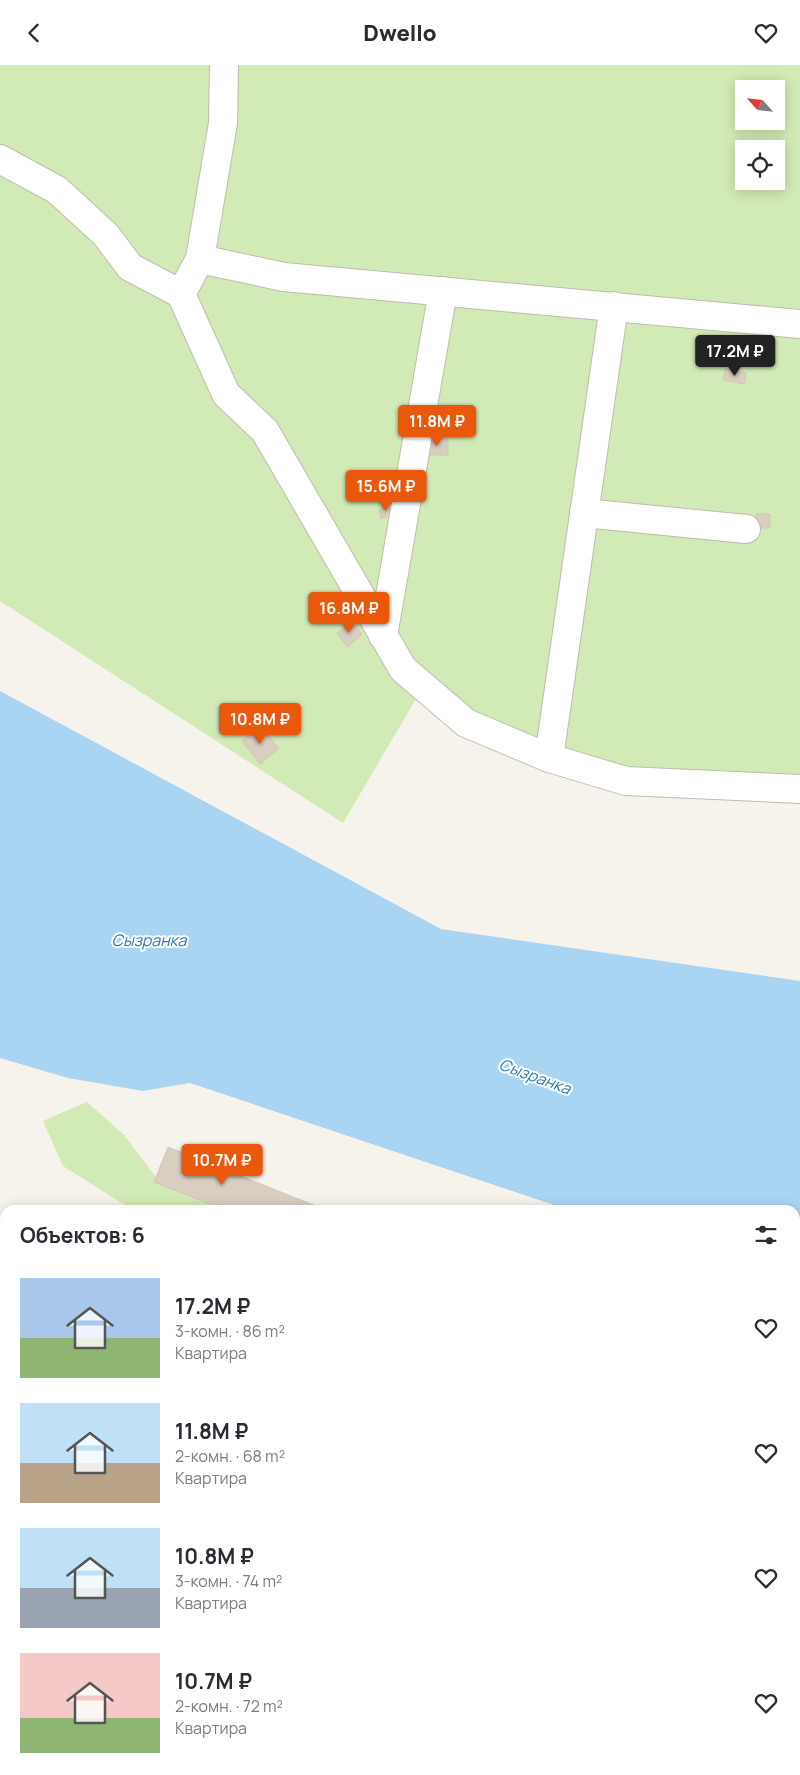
<!DOCTYPE html>
<html lang="ru">
<head>
<meta charset="utf-8">
<style>
	:root { --surface:#fff; --page:#f2f2f3; --text:#2b2b33; --muted:#7c7c81; --accent:#ea580c }
	body { margin:0; font-family:Manrope,sans-serif; background:var(--page); color:var(--text); height:100vh; display:flex; flex-direction:column; font-size:19px; white-space:nowrap }
	* { box-sizing:border-box; margin:0 }
	p { font-size:16px; color:var(--muted) }
	.icon { flex:none; width:28px; height:28px; fill:none; stroke:currentColor; stroke-width:2; stroke-linecap:round; stroke-linejoin:round }
	.map { position:relative; flex:1; overflow:hidden }
	.panel { position:absolute; left:0px; top:1140px; width:800px; height:570px; display:flex; flex-direction:column; background:var(--surface); border-radius:15px 15px 0 0; box-shadow:0 2px 12px #0003 }
	.panel>* { flex:none }
	.needle { width:32px; rotate:297deg }
	.controls { position:absolute; left:735px; top:15px; display:grid; gap:10px }
	.controls a { display:grid; place-items:center; width:50px; height:50px; border-radius:0px; background:var(--surface); box-shadow:0 2px 12px #0003; font-size:25px }
	.price { position:absolute; translate:-50% -42px; padding:0 11px; border-radius:5px; background:var(--accent); color:#fff; font-size:16px; line-height:32px; filter:drop-shadow(0 1px 2px #0008) }
	.price::after { content:''; position:absolute; left:50%; top:30px; width:15px; height:11px; margin-left:-8px; background:inherit; clip-path:polygon(0 0,100% 0,50% 100%) }
	.price.selected { background:#222; color:#fff }
	ul { padding:0; list-style:none }
	li { display:flex; align-items:center; gap:15px; height:125px; padding:0 20px }
	li span { display:grid; place-items:center; flex:none; width:140px; height:100px; border-radius:0px; color:#555 }
	li>.icon { margin-inline-start:auto }
	span .icon { width:60px; height:60px; fill:#fffc; stroke-width:1 }
	li b { font-size:21px }
	h2 { display:flex; justify-content:space-between; align-items:center; height:60px; padding:0 20px; font-size:21px }
	header { display:flex; justify-content:space-between; align-items:center; height:65px; padding:0 20px; background:var(--surface); font-size:22px; font-weight:800 }
	.map>svg:first-child { display:block }
	.residential { fill:#eae5da }
	.green { fill:#d2eab5; fill-rule:evenodd }
	.water { fill:#a9d4f2 }
	.building { fill:#d8cfc1; stroke:#d3c7b4 }
	.lines { fill:none; stroke-linecap:round; stroke-linejoin:round }
	.minor-casing { stroke:#c2bbae; stroke-width:30 }
	.minor { stroke:#fff; stroke-width:28 }
	.labels { text-anchor:middle; stroke-width:4; stroke-linejoin:round; paint-order:stroke }
	.water-label { font-size:16px; font-style:italic; fill:#2e7ab2; stroke:#fff }
</style>
</head>
<body>
<header><svg class="icon" aria-label="back" viewBox="0 0 24 24"><path d="M15 5l-7 7 7 7"/></svg>Dwello<svg class="icon" aria-label="heart" viewBox="0 0 24 24"><path d="M12 20l-8-8c-3-5 5-10 8-4 3-6 11-1 8 4z"/></svg></header>
<div class="map">
<svg width="800" height="1710" viewBox="0 0 800 1710">
	<rect width="100%" height="100%" fill="#f6f3ec"/>
	<polygon class="residential" points="795,1392 800,1394 800,1710 0,1710 0,1603 5,1596 5,1705 795,1705"/>
	<g class="green">
		<path d="M0,0H800V724L549,693L423,622L343,758L0,536ZM744,24H776V56H744ZM744,84H776V116H744Z"/>
		<polygon points="87,1037 124,1070 159,1116 239,1145 126,1145 125,1140 63,1101 43,1056"/>
		<polygon points="0,1170 5,1173 5,1478 0,1485"/>
		<polygon points="5,1572 5,1649 0,1652 0,1578"/>
	</g>
	<polygon class="water" points="0,626 441,864 800,916 800,1222 795,1221 795,1145 569,1145 190,1018 143,1026 68,1013 0,993"/>
	<g class="building">
		<polygon points="725,304 746,308 744,319 723,315"/>
		<polygon points="426,374 448,374 448,390 427,390"/>
		<polygon points="392,442 393,450 381,453 379,445"/>
		<polygon points="756,449 770,449 770,463 755,463"/>
		<polygon points="351,557 362,569 348,582 337,569"/>
		<polygon points="261,661 279,684 260,699 242,676"/>
		<polygon points="168,1082 326,1145 225,1145 154,1117"/>
		<polygon points="795,1316 800,1318 800,1363 795,1361"/>
		<polygon points="795,1624 800,1627 800,1647 795,1645"/>
		<polygon points="419,1705 490,1705 497,1708 417,1710"/>
		<polygon points="699,1705 719,1705 716,1710 700,1710 698,1709"/>
		<polygon points="745,1705 756,1705 766,1710 743,1710"/>
	</g>
	<g class="lines">
		<defs>
			<g id="minor">
				<polyline points="0,94 57,125 106,170 130,202 181,229 226,329 265,366 403,604 466,658 549,693 626,716 800,724"/>
				<polyline points="200,194 223,58 224,0"/>
				<polyline points="181,229 200,194 284,212 800,259"/>
				<polyline points="584,448 746,464"/>
				<polyline points="383,571 443,226"/>
				<polyline points="549,693 614,241"/>
				<polyline points="0,1424 5,1428"/>
				<polyline points="0,1663 5,1667"/>
				<polyline points="1,1710 5,1705"/>
				<polyline points="395,1710 398,1705"/>
			</g>
		</defs>
		<use href="#minor" class="minor-casing"/>
		<use href="#minor" class="minor"/>
	</g>
	<g class="labels">
		<g class="water-label">
			<text x="149" y="881">Сызранка</text>
			<text transform="translate(535 1011) rotate(20)" y="6">Сызранка</text>
		</g>
	</g>
</svg>
<div class="controls">
<a><svg class="needle" viewBox="-14 -14 28 28"><path d="M0-13l5 13h-10z" fill="#e53935"/><path d="M0 13l5-13h-10z" fill="#7c7c81"/></svg></a>
<a><svg class="icon" aria-label="locate" viewBox="0 0 24 24"><circle cx="12" cy="12" r="6"/><path d="M12 2v4M12 18v4M2 12h4M18 12h4"/></svg></a>
</div>
<b class="price selected" style="left:735px;top:312px">17.2M ₽</b>
<b class="price" style="left:437px;top:382px">11.8M ₽</b>
<b class="price" style="left:386px;top:447px">15.6M ₽</b>
<b class="price" style="left:349px;top:569px">16.8M ₽</b>
<b class="price" style="left:260px;top:680px">10.8M ₽</b>
<b class="price" style="left:222px;top:1121px">10.7M ₽</b>
<section class="panel">
<h2>Объектов: 6<svg class="icon" aria-label="filters" viewBox="0 0 24 24"><path d="M4 7h16M4 17h16"/><circle cx="9" cy="7" r="2"/><circle cx="15" cy="17" r="2"/></svg></h2>
<ul>
<li><span style="background:linear-gradient(#a9c7e8 60%,#8fb573 0)"><svg class="icon" aria-label="home" viewBox="0 0 24 24"><path d="M3 11l9-7 9 7M6 9v11h12V9"/></svg></span><div><b>17.2M ₽</b><p>3-комн. · 86 m²</p><p>Квартира</p></div><svg class="icon" aria-label="heart" viewBox="0 0 24 24"><path d="M12 20l-8-8c-3-5 5-10 8-4 3-6 11-1 8 4z"/></svg></li>
<li><span style="background:linear-gradient(#bfe0f5 60%,#b9a48a 0)"><svg class="icon" aria-label="home" viewBox="0 0 24 24"><path d="M3 11l9-7 9 7M6 9v11h12V9"/></svg></span><div><b>11.8M ₽</b><p>2-комн. · 68 m²</p><p>Квартира</p></div><svg class="icon" aria-label="heart" viewBox="0 0 24 24"><path d="M12 20l-8-8c-3-5 5-10 8-4 3-6 11-1 8 4z"/></svg></li>
<li><span style="background:linear-gradient(#bfe0f5 60%,#9aa5b1 0)"><svg class="icon" aria-label="home" viewBox="0 0 24 24"><path d="M3 11l9-7 9 7M6 9v11h12V9"/></svg></span><div><b>10.8M ₽</b><p>3-комн. · 74 m²</p><p>Квартира</p></div><svg class="icon" aria-label="heart" viewBox="0 0 24 24"><path d="M12 20l-8-8c-3-5 5-10 8-4 3-6 11-1 8 4z"/></svg></li>
<li><span style="background:linear-gradient(#f6c9c9 65%,#8fb573 0)"><svg class="icon" aria-label="home" viewBox="0 0 24 24"><path d="M3 11l9-7 9 7M6 9v11h12V9"/></svg></span><div><b>10.7M ₽</b><p>2-комн. · 72 m²</p><p>Квартира</p></div><svg class="icon" aria-label="heart" viewBox="0 0 24 24"><path d="M12 20l-8-8c-3-5 5-10 8-4 3-6 11-1 8 4z"/></svg></li>
</ul>
</section>
</div>
</body>
</html>
